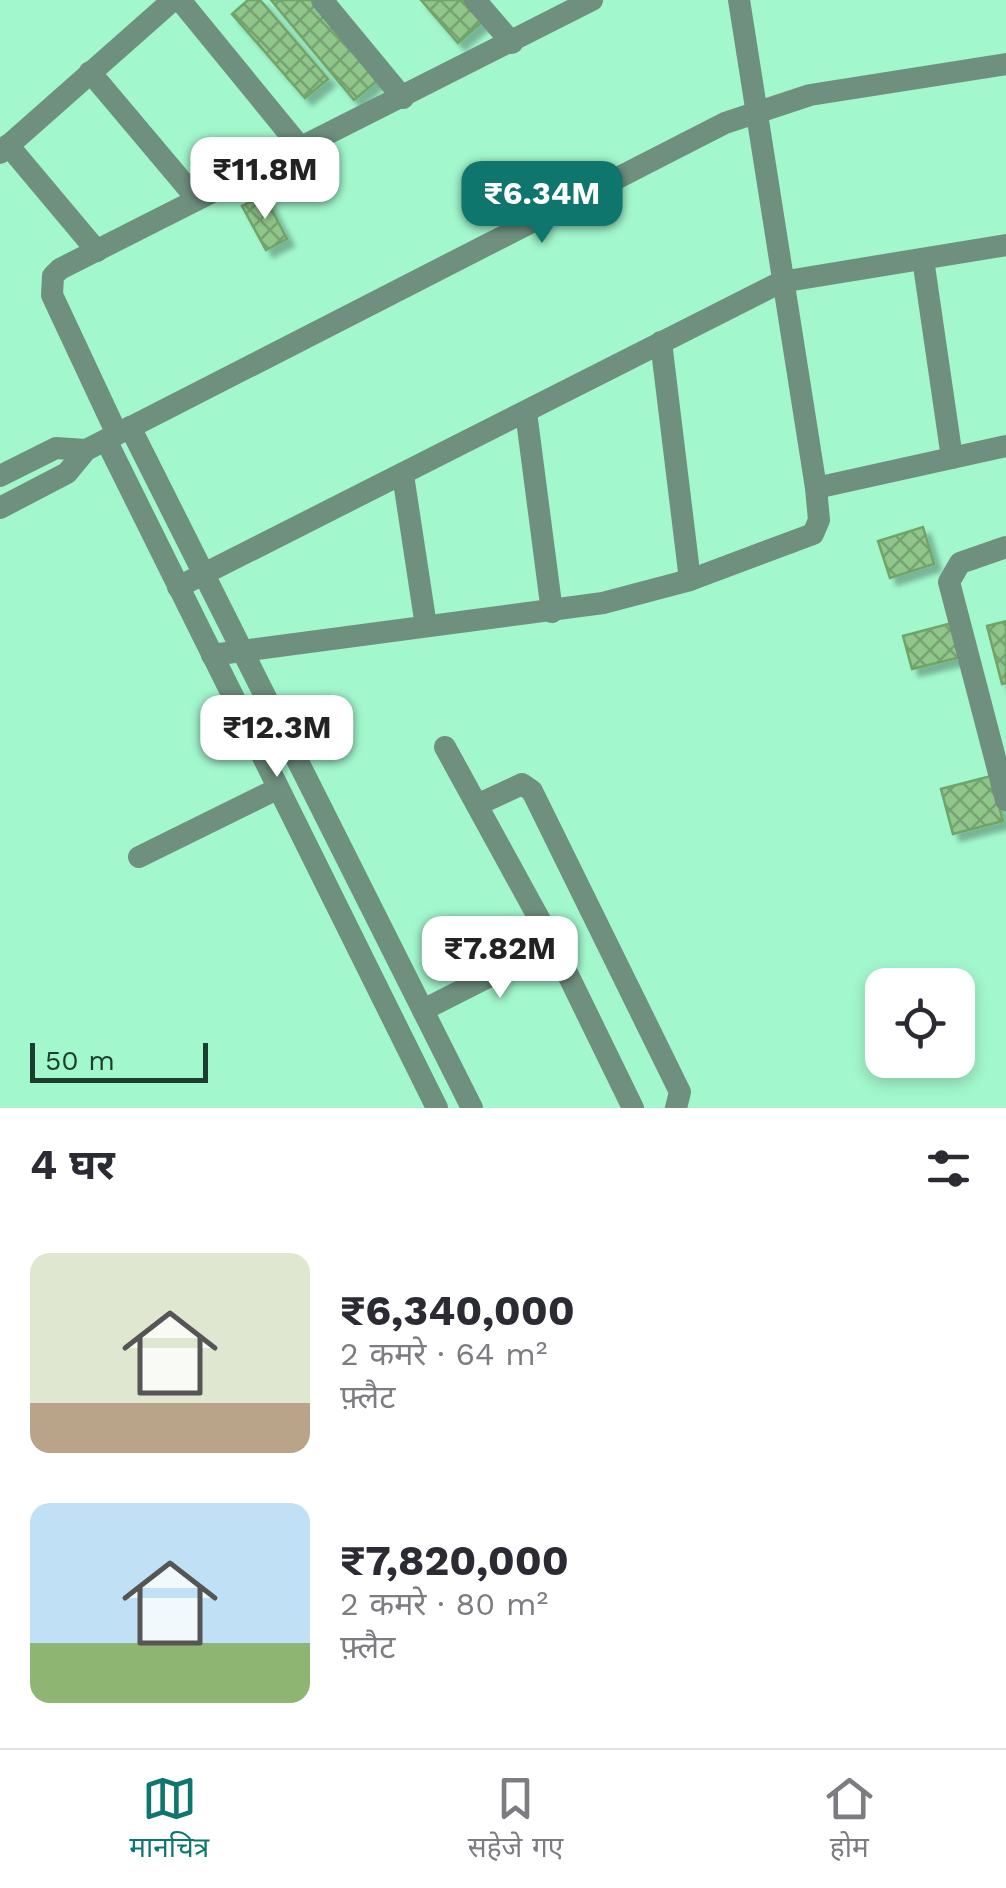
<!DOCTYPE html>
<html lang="hi">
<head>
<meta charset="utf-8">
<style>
	:root { --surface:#fff; --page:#f2f2f3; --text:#2b2b33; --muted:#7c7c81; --line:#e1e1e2; --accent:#0f766e }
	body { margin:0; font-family:"Work Sans","Noto Sans Devanagari",sans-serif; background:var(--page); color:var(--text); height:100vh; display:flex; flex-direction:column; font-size:38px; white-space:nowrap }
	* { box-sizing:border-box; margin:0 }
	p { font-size:32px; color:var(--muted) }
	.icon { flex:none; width:55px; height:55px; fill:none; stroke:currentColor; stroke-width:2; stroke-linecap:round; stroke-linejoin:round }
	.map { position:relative; height:1108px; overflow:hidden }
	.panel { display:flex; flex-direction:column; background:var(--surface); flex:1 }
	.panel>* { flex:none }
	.tools { position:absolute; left:865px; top:968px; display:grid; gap:20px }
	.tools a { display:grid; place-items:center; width:110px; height:110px; border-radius:20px; background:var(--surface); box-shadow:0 5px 15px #0003; font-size:50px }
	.scale { position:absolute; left:30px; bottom:25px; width:178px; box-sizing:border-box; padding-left:10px; border:5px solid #1b3e2e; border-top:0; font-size:28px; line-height:35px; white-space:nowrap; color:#1b3e2e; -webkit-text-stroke:8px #a2f7cd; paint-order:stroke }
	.price { position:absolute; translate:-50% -85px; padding:0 22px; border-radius:20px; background:#fff; color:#222; font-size:32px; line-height:65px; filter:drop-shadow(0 2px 5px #0008) }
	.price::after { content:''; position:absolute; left:50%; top:60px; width:30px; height:22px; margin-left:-15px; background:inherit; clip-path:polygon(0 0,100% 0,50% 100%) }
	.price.current { background:var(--accent); color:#fff }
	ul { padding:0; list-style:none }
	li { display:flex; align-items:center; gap:30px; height:250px; padding:0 30px }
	li span { display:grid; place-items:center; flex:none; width:280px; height:200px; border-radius:20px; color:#555 }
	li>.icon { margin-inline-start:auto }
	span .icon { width:120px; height:120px; fill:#fffc; stroke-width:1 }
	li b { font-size:42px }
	h2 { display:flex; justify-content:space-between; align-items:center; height:120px; padding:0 30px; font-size:42px }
	.dock { display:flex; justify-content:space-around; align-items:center; height:140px; border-top:2px solid var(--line); background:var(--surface); font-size:28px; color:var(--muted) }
	.dock a { display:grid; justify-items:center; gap:5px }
	.dock .current { color:var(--accent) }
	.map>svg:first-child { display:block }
	.building { fill:url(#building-cross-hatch); stroke:#6fa469; stroke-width:2.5; filter:url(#shadow) }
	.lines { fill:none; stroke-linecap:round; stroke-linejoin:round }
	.minor { stroke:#6f907f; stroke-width:22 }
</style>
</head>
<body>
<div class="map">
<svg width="1006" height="1108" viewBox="0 0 1006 1108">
	<defs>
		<pattern id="building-cross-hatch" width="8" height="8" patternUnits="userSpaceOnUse" patternTransform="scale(2.5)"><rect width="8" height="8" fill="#90c689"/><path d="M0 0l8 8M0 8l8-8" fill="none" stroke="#75a270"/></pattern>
		<filter id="shadow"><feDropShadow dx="7" dy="7" stdDeviation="2.5" flood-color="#0004"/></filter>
	</defs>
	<rect width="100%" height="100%" fill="#a2f7cd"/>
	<g class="building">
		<polygon points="248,0 260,0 328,79 305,98 232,14"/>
		<polygon points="271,0 313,0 379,79 354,100"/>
		<polygon points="421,0 463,0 482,22 458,43"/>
		<polygon points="264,195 287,239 266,250 242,206"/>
		<polygon points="923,527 934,564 890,578 878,541"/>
		<polygon points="1006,621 1006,683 1002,684 987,626"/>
		<polygon points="952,623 961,657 912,669 903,636"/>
		<polygon points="991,776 1003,821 953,834 941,789"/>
	</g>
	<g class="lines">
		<g class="minor">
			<polyline points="180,0 301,148"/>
			<polyline points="322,0 403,98"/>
			<polyline points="475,0 512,43"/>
			<polyline points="90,72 197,199"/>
			<polyline points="8,145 97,251"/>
			<polyline points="0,153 173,0"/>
			<polyline points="923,259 952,458"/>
			<polyline points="661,342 690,580"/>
			<polyline points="526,412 552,612"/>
			<polyline points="130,427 472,1108"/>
			<polyline points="117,434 52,295 53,276 60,269 592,0"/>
			<polyline points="106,440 437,1108"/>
			<polyline points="403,475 426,626"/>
			<polyline points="0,476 56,448 86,450"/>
			<polyline points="816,488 1006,446"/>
			<polyline points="0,508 67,473 86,450 725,123 810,95 1006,64"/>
			<polyline points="1006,547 960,563 949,582 1006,800"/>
			<polyline points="178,587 781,282 1006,245"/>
			<polyline points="212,655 603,603 690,580 813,534 819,520 816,488 739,0"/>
			<polyline points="445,747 553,944 633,1108"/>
			<polyline points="479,804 522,784 532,791 680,1092 676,1108"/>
			<polyline points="139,857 277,789"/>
			<polyline points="423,1010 553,944"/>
		</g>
	</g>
</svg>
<div class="tools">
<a><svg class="icon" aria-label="locate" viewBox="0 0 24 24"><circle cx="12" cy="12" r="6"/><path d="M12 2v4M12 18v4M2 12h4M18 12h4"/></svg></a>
</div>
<div class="scale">50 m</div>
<b class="price" style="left:265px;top:222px">₹11.8M</b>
<b class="price current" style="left:542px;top:246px">₹6.34M</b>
<b class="price" style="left:277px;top:780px">₹12.3M</b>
<b class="price" style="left:500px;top:1001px">₹7.82M</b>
</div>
<section class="panel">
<h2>4 घर<svg class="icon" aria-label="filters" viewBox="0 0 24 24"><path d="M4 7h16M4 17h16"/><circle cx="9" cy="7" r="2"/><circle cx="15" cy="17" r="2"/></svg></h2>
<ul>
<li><span style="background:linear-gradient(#dfe7d0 75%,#b9a48a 0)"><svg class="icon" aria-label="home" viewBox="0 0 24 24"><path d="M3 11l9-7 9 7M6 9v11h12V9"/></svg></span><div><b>₹6,340,000</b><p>2 कमरे · 64 m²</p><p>फ़्लैट</p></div></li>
<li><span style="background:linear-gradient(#bfe0f5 70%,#8fb573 0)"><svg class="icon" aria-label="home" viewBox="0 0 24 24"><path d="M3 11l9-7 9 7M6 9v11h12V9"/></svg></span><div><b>₹7,820,000</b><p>2 कमरे · 80 m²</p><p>फ़्लैट</p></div></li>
</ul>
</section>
<nav class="dock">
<a class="current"><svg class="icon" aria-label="map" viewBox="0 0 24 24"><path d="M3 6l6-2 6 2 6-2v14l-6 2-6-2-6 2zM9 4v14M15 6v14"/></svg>मानचित्र</a>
<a><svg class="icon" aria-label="saved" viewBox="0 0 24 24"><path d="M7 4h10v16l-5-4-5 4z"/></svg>सहेजे गए</a>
<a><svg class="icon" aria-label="home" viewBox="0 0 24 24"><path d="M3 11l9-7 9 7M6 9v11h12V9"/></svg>होम</a>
</nav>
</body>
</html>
